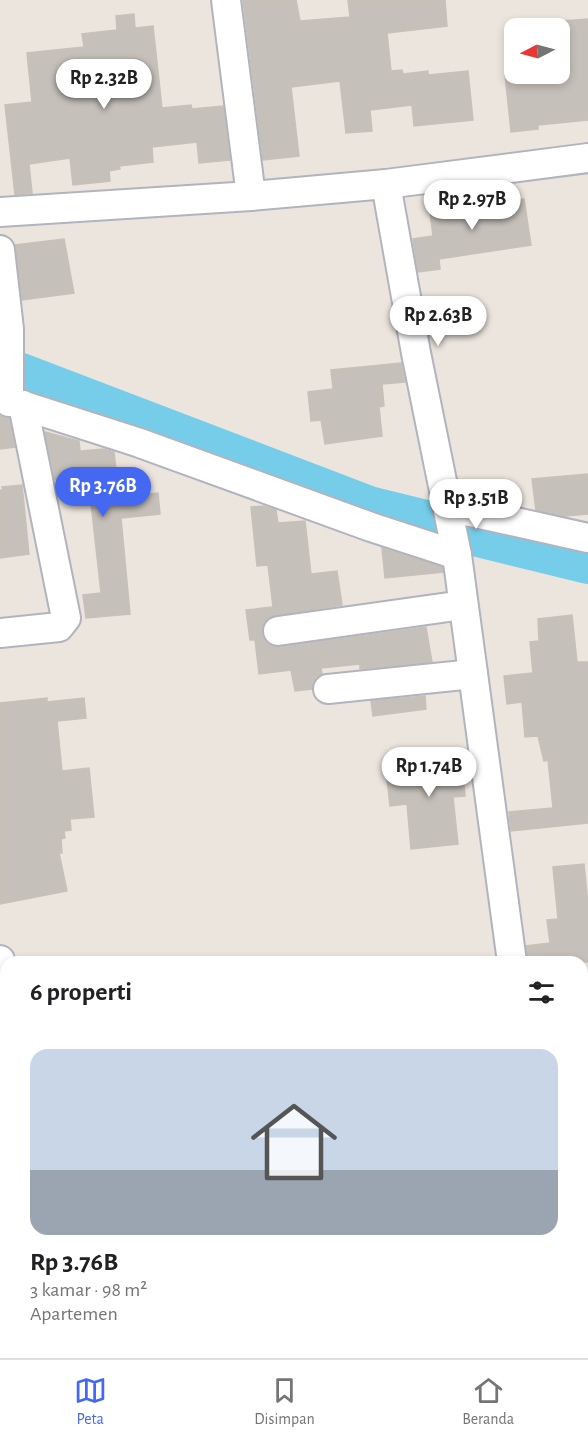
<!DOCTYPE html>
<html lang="id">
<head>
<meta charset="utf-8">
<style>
	:root { --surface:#fff; --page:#f2f2f2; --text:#202124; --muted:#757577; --line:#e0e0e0; --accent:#4568f2 }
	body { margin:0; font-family:"Alegreya Sans",sans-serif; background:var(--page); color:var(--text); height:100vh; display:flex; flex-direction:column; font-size:22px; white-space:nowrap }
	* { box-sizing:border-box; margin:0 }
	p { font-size:20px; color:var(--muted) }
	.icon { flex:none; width:33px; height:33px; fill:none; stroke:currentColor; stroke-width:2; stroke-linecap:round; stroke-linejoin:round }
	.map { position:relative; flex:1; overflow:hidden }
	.sheet { position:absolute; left:0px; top:956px; width:588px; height:404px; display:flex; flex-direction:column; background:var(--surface); border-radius:18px 18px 0 0; box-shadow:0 3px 9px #0003 }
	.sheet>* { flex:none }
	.needle { width:39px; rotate:264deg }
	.tools { position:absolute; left:504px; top:18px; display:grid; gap:12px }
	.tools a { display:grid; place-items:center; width:66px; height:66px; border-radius:12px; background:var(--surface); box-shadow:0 3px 9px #0003; font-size:30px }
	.price { position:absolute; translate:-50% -51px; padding:0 14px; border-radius:21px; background:#fff; color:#222; font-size:20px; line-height:39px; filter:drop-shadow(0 2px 3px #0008) }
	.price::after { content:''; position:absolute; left:50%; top:36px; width:18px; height:14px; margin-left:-9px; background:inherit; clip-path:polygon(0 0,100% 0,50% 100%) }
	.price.on { background:var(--accent); color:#fff }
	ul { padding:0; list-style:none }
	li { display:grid; align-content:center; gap:12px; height:318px; padding:0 30px }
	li+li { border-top:2px solid var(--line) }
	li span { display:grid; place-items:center; height:186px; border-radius:18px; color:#555 }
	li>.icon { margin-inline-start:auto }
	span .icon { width:108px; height:108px; fill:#fffc; stroke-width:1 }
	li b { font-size:26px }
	h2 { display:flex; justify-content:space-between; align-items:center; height:72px; padding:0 30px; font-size:26px }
	.menu { display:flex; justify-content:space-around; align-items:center; height:84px; border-top:2px solid var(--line); background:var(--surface); font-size:16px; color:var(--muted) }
	.menu a { display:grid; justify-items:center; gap:3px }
	.menu .on { color:var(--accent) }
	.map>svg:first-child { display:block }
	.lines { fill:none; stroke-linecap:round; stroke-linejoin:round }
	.river { stroke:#75cde9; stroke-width:44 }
	.building { fill:#c5c0b9; stroke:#c7c1b7; stroke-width:1.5 }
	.minor-casing { stroke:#b1b4be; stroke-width:32 }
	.minor { stroke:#fff; stroke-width:28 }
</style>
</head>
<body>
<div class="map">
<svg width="588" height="1358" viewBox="0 0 588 1358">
	<rect width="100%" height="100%" fill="#ece5de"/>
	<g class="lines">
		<polyline class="river" points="0,367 369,508 588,562"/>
	</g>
	<g class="building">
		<polygon points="243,0 296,0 300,21 350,17 348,0 445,0 447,26 387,33 391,71 402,70 403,74 428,71 428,75 468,71 473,120 414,126 412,105 370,110 372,131 346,133 340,81 291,87 299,156 263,160"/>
		<polygon points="134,14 135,28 153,26 162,108 191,105 192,109 223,106 230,160 199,163 197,142 152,147 153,162 119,166 120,169 109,171 110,181 73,185 70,158 29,164 32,193 15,195 5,105 32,102 27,53 84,47 82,34 117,30 116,16"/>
		<polygon points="588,19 588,120 538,125 538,129 511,132 505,74 568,74 562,21"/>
		<polygon points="524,199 531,245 439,259 440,269 418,272 413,239 433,236 429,205 455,201 456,207"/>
		<polygon points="64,239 74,293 22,300 15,245"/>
		<polygon points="401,363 405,382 382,384 384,406 379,407 382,436 325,444 321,420 311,421 308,392 333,389 331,370"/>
		<polygon points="0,416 9,418 15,447 0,449"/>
		<polygon points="45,432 79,441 80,451 104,449 114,452 119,497 158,493 160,514 121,518 130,614 86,618 83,595 101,593 88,476 55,480"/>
		<polygon points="588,474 588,514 565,516 536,510 532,479"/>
		<polygon points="22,485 29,554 0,558 0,490 3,490 2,487"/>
		<polygon points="264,506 276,510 278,523 305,521 311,574 337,571 342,605 268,618 263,625 262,634 265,642 280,647 426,627 432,662 360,669 360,664 321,668 322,674 313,682 312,689 295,691 291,670 259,674 255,640 250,640 246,610 273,607 268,565 257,566 251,507"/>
		<polygon points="382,548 442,567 443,572 385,578"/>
		<polygon points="572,615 577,662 588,662 588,823 511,831 509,812 553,808 548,760 544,761 538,736 525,737 522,702 507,704 504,676 533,673 530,642 539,641 538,619"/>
		<polygon points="425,696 426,709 373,716 371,701"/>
		<polygon points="47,698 47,702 84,698 86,718 57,721 62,771 89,768 94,817 70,819 71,830 64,831 65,838 61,839 62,853 59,853 67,891 0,904 0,703"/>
		<polygon points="461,754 465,796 453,797 458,844 411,849 407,804 390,806 386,770 413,767 412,758"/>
		<polygon points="584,864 588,905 588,962 528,962 526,946 550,943 547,920 558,919 553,867"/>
	</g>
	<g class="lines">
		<defs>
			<g id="minor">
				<polyline points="226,0 251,196"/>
				<polyline points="386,184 416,353 457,555 512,962"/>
				<polyline points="0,212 251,196 386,184 588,158"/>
				<polyline points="0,250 9,329 9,402"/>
				<polyline points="0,398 137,442 371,527 457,555"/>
				<polyline points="448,507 588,538"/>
				<polyline points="278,631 463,605"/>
				<polyline points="0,633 59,627 66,618 23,405"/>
				<polyline points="328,689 473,674"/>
				<polyline points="0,960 6,979"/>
				<polyline points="582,1317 588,1317"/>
				<polyline points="0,1328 6,1326"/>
				<polyline points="136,1353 138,1358"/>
				<polyline points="474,1353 475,1358"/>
			</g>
		</defs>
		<use href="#minor" class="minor-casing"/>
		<use href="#minor" class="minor"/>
	</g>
</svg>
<div class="tools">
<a><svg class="needle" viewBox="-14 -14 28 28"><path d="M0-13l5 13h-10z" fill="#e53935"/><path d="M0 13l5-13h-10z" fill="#757577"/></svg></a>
</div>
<b class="price" style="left:104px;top:110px">Rp 2.32B</b>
<b class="price" style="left:472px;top:231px">Rp 2.97B</b>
<b class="price" style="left:438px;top:347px">Rp 2.63B</b>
<b class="price on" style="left:103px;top:518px">Rp 3.76B</b>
<b class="price" style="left:476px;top:530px">Rp 3.51B</b>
<b class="price" style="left:429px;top:798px">Rp 1.74B</b>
<section class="sheet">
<h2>6 properti<svg class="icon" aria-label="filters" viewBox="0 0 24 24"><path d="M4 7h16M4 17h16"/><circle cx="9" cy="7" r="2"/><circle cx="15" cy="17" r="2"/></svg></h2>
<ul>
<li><span style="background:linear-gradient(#c9d6e8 65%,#9aa5b1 0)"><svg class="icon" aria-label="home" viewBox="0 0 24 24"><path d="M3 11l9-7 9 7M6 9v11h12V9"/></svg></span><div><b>Rp 3.76B</b><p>3 kamar · 98 m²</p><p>Apartemen</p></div></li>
</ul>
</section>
</div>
<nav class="menu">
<a class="on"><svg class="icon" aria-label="map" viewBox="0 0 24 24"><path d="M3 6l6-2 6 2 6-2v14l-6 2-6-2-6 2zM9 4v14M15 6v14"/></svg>Peta</a>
<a><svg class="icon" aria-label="saved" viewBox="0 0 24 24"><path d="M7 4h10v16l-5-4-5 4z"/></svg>Disimpan</a>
<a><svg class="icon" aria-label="home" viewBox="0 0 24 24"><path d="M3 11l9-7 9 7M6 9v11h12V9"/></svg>Beranda</a>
</nav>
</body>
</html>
